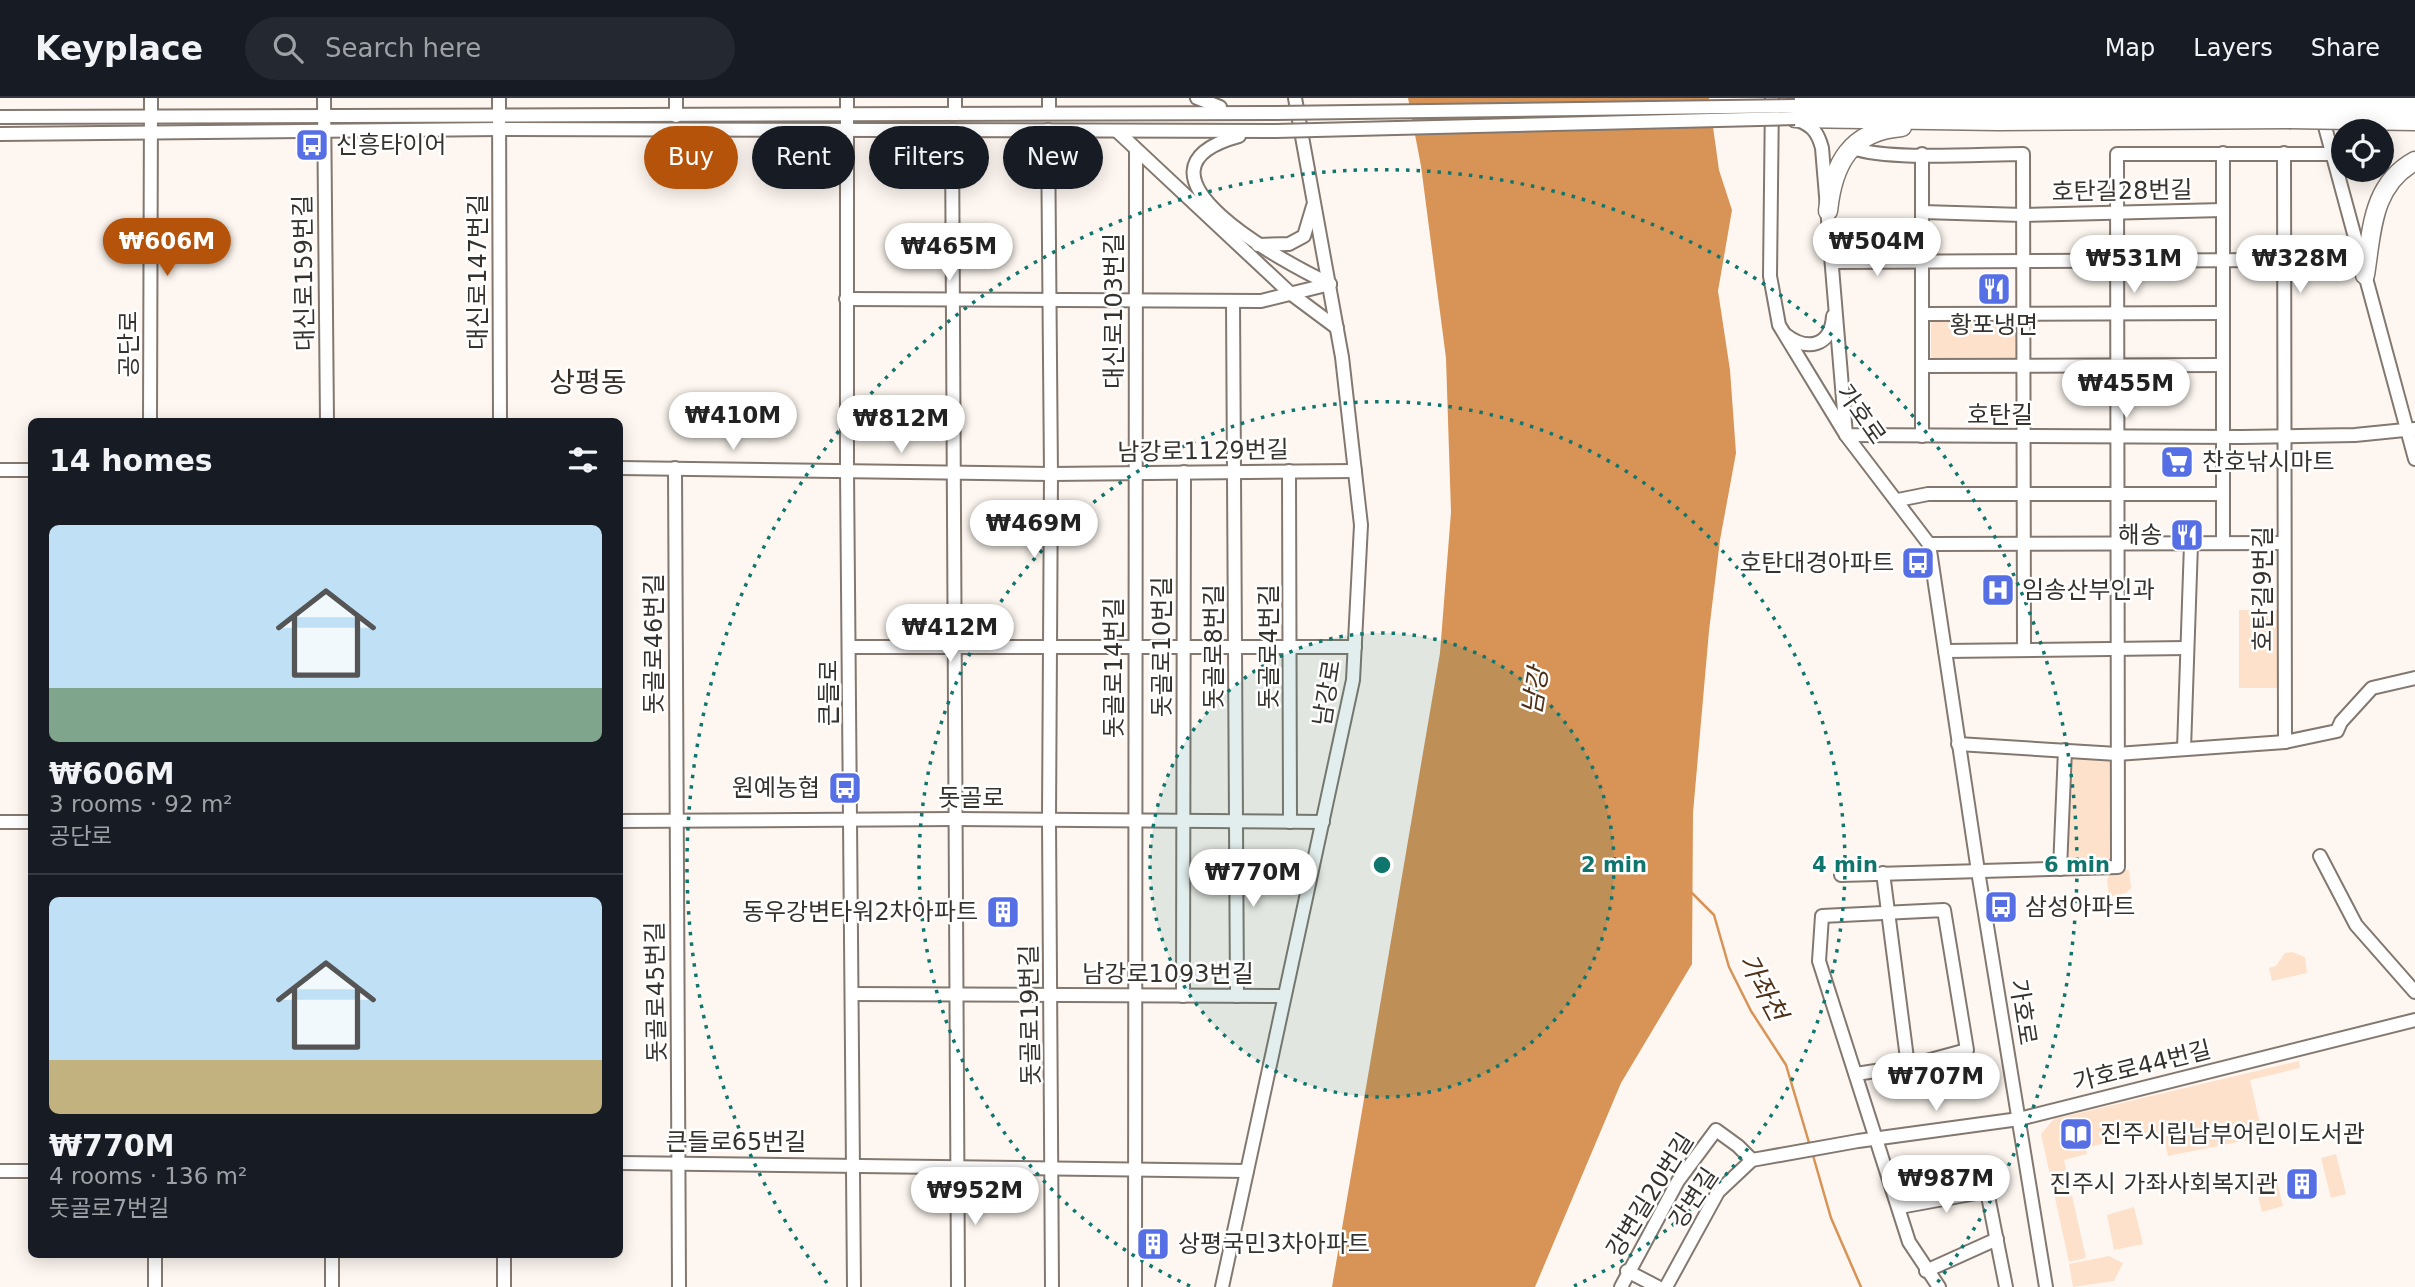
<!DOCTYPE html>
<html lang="en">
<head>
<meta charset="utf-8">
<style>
	:root { --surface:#171b24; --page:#242831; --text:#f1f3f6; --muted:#9ea1a6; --line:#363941; --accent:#b45309 }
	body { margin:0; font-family:"DejaVu Sans","Noto Sans KR",sans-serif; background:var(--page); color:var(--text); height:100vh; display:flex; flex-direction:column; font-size:26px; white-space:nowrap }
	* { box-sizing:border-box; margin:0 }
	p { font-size:23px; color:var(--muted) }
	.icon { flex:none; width:38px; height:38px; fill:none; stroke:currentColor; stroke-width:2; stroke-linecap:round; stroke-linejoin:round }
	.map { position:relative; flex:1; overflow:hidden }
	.panel { position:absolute; left:28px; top:320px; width:595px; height:840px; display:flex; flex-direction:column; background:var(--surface); border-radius:10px; box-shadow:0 4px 18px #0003 }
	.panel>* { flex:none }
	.hud { position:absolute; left:644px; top:28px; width:665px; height:63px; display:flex; gap:14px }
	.controls { position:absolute; left:2331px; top:21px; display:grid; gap:14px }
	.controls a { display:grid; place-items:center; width:63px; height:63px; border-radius:50%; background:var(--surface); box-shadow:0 4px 18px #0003; font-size:35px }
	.price { position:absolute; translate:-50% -60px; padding:0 16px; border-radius:24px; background:#fff; color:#222; font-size:23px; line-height:46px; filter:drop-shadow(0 2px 4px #0008) }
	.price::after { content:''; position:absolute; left:50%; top:42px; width:21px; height:16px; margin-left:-10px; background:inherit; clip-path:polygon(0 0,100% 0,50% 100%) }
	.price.on { background:var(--accent); color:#fff }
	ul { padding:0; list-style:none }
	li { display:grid; align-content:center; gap:14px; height:371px; padding:0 21px }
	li+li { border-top:2px solid var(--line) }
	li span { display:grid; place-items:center; height:217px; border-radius:10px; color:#555 }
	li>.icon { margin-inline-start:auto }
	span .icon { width:126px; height:126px; fill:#fffc; stroke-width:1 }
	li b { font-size:30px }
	h2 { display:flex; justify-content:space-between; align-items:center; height:84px; padding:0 21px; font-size:30px }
	.chip { padding:0 24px; border-radius:32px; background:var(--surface); box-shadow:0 4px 18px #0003; font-size:24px; line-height:63px }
	.chip.on { background:var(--accent); color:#fff }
	header { display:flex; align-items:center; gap:42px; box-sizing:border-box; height:98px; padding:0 35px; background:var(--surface); border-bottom:2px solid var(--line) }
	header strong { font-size:33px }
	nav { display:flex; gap:38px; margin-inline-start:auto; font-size:24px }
	.search { width:490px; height:63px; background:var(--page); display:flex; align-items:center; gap:18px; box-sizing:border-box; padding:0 24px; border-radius:38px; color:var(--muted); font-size:26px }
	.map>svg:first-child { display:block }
	.green { fill:#fee1cb }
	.water { fill:#d89356 }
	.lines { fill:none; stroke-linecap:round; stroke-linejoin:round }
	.stream { stroke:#d89356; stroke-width:2.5 }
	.minor-casing { stroke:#83786f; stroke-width:16 }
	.highway-casing { stroke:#83786f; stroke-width:21 }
	.minor { stroke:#fff; stroke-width:12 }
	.highway { stroke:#fff; stroke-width:18 }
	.minor-bridge-casing { stroke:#83786f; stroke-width:16; stroke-linecap:butt }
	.highway-bridge-casing { stroke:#83786f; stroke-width:21; stroke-linecap:butt }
	.minor-bridge { stroke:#fff; stroke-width:12 }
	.highway-bridge { stroke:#fff; stroke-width:18 }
	.ring { fill:none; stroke:#0f766e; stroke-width:3.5; stroke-dasharray:3.5 7 }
	.labels { text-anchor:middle; stroke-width:5; stroke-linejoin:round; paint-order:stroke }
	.poi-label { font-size:24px; fill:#36322e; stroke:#fff; text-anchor:start }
	.street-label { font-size:24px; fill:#36322e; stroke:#fff }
	.water-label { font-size:26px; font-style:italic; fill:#4e3117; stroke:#fff }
	.quarter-label { font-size:28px; fill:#382f27; stroke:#fff }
	.centre { fill:#0f766e; stroke:#fff; stroke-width:3.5 }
	.ring-label { font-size:21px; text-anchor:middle; font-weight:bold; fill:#0f766e; stroke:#fff; stroke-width:5; stroke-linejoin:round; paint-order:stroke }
</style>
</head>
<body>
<header>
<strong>Keyplace</strong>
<div class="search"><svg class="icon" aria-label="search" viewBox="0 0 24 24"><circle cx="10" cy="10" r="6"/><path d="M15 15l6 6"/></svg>Search here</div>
<nav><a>Map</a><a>Layers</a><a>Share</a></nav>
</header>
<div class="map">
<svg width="2415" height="1189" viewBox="0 0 2415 1189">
	<rect width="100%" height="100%" fill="#fef7f1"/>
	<g class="green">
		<rect x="1931" y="221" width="88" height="42"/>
		<rect x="2239" y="512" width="43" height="78"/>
		<polygon points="2066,655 2115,658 2117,766 2062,768"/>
		<polygon points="2111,772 2129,772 2131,790 2126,795 2109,799 2107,782"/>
		<polygon points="2292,854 2305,859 2307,875 2272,883 2269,870 2276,868 2285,855"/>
		<polygon points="2299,963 2300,970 2250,982 2263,1039 2168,1058 2163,1035 2154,1037 2152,1033 2086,1050 2087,1056 2064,1062 2086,1160 2069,1164 2041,1036 2054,1021"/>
		<polygon points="2336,1056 2346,1096 2331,1100 2321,1060"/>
		<polygon points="2275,1075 2283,1108 2262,1114 2254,1081"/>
		<polygon points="2134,1109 2143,1146 2114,1152 2107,1117"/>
		<polygon points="2109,1158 2123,1165 2114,1183 2073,1189 2069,1166"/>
	</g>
	<polygon class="water" points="1408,0 1709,0 1719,72 1732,112 1718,193 1730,272 1736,355 1720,442 1709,533 1693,715 1692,866 1621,985 1535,1189 1332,1189 1440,555 1451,414 1446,260 1421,68"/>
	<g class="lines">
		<g class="stream">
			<polyline points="1692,795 1714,817 1729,869 1751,913 1786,967 1810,1048"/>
			<polyline points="1812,1054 1831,1120 1861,1189"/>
		</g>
		<defs>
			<g id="minor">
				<polyline points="324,0 327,324"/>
				<polyline points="499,0 500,324"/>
				<polyline points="847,0 847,372 854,1189"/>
				<polyline points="955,0 955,16"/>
				<polyline points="1049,0 1049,15"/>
				<polyline points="1197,0 1220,9"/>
				<polyline points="1772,0 1770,178 1779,227 1846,337 1929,446 1978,773 2046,1189"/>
				<polyline points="2321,14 2415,361"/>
				<polyline points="676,18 676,0"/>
				<polyline points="0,19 1276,15"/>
				<path d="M1798,22C1813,28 1818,35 1822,50L1846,337L2242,339L2355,337L2415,331"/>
				<polyline points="952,32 958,1189"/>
				<polyline points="1048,32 1051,376 1049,722 1052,1189"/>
				<polyline points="1117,33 1290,195 1337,230"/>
				<polyline points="0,36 499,31 1276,33"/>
				<path d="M1239,38C1112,73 1287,166 1330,186"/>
				<path d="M1853,50C1888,63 1981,56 2023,56L2024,552"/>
				<polyline points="2223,55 2223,445"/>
				<polyline points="2284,55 2285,644"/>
				<polyline points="1922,114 2023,117 2223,112"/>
				<polyline points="1258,147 1289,146 1304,138 1313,108"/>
				<polyline points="1832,164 2283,162"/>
				<polyline points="846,201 1261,203 1330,186"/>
				<polyline points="1233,203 1237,898"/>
				<polyline points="1923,216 2223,215"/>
				<path d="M1786,237C1807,253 1831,249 1833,218"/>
				<polyline points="1922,268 2223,267"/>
				<polyline points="150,324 151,0"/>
				<polyline points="1922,338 1922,56"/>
				<polyline points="620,370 1051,376 1355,373"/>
				<polyline points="675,370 679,1189"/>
				<polyline points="0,372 32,372"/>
				<polyline points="1289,373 1290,724"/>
				<polyline points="1898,402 1928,396 2223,396"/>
				<polyline points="1929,446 2284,445"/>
				<polyline points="850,549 1355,549"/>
				<polyline points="1945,553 2187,550"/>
				<polyline points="1958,646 2117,656 2285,644 2337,633 2341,624 2372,590 2415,580"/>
				<polyline points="2184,651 2191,446"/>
				<polyline points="620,723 956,721 1323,724"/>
				<polyline points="0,724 32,724"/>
				<polyline points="2320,758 2356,827 2415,894"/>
				<polyline points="2060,771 2065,652"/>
				<polyline points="1883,775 1908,968"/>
				<polyline points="1841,777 2118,769 2117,56 2331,56"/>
				<polyline points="852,896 1284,898"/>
				<polyline points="1183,898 1184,374"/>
				<polyline points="1856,976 1908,968 1967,952 1944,812 1822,818 1819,863 1909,1144 1939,1189"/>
				<polyline points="620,1065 1247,1073"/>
				<polyline points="0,1073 32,1073"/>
				<polyline points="1900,1109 1987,1093 2006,1189"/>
				<polyline points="155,1157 155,1189"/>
				<polyline points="332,1157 332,1189"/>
				<polyline points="504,1157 504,1189"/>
				<polyline points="1627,1173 1658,1189"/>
				<polyline points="1926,1173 1997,1141"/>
				<polyline points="1135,1189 1136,52"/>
				<polyline points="1222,1189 1353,582 1361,427 1342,259 1295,0"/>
				<polyline points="1621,1189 1678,1083 1716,1032 1738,1048 1752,1062"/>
				<polyline points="1666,1189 1718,1094 1752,1062 1858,1043 2019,1021 2415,922"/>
			</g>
			<g id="highway">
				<polyline points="2346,6 2415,8"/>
				<polyline points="1795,8 2286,4"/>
				<polyline points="1795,20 1998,23 2289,21"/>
				<polyline points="2350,22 2415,23"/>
				<path d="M1828,113C1833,66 1850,33 1902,29"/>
				<path d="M2365,177C2372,134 2371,87 2415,63"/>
			</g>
		</defs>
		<use href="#minor" class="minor-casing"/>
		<use href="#highway" class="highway-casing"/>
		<use href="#minor" class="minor"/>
		<use href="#highway" class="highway"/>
		<defs>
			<g id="minor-bridge">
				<polyline points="1276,15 1795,8"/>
				<polyline points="1276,33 1795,20"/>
			</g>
			<g id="highway-bridge">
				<polyline points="2286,4 2346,6"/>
				<polyline points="2289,21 2350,22"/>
			</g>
		</defs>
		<use href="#minor-bridge" class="minor-bridge-casing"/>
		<use href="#highway-bridge" class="highway-bridge-casing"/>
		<use href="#minor-bridge" class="minor-bridge"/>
		<use href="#highway-bridge" class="highway-bridge"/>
	</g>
	<circle cx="1382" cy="767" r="232" fill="#0f766e" fill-opacity=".12"/>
	<g class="ring">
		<circle cx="1382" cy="767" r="232"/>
		<path d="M1190 1188A463 463 0 1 1 1574 1188"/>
		<path d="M827 1185A695 695 0 1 1 1937 1185"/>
	</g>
	<defs>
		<symbol id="bus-square" viewBox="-11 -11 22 22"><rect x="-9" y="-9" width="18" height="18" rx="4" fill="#576fe5" stroke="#fff"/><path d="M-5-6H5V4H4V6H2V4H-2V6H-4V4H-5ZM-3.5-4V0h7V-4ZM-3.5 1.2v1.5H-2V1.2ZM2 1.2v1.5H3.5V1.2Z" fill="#fff"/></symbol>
		<symbol id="restaurant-square" viewBox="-11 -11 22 22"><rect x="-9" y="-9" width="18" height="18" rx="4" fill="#576fe5" stroke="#fff"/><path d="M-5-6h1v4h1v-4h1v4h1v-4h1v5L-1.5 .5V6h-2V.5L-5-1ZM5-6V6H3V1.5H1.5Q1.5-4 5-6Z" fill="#fff"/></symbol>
		<symbol id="supermarket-square" viewBox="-11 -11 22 22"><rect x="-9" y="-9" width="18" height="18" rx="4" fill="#576fe5" stroke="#fff"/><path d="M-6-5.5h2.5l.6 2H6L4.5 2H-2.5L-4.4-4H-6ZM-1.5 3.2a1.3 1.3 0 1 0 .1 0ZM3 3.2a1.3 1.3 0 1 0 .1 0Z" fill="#fff"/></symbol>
		<symbol id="hospital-square" viewBox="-11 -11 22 22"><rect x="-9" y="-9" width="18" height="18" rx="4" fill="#576fe5" stroke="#fff"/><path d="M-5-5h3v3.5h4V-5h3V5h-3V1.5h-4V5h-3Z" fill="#fff"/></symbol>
		<symbol id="building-square" viewBox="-11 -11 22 22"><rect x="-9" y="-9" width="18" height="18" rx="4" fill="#576fe5" stroke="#fff"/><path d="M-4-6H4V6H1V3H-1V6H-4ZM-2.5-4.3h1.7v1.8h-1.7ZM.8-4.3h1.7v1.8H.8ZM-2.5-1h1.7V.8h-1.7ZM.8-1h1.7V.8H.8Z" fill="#fff"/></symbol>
		<symbol id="library-square" viewBox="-11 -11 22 22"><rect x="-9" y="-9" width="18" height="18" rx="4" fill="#576fe5" stroke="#fff"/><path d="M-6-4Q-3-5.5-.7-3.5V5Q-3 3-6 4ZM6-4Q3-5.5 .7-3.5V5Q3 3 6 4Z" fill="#fff"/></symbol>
	</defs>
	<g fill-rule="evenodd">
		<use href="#bus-square" x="293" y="28" width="38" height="38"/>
		<use href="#restaurant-square" x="1975" y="172" width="38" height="38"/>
		<use href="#supermarket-square" x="2158" y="345" width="38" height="38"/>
		<use href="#restaurant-square" x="2168" y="418" width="38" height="38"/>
		<use href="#bus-square" x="1899" y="446" width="38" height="38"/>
		<use href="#hospital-square" x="1979" y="473" width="38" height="38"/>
		<use href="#bus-square" x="826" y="671" width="38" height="38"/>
		<use href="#bus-square" x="1982" y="790" width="38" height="38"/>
		<use href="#building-square" x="984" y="795" width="38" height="38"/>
		<use href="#library-square" x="2057" y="1017" width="38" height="38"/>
		<use href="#building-square" x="2283" y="1067" width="38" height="38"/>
		<use href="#building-square" x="1134" y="1127" width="38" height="38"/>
	</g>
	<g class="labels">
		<g class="poi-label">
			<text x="336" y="55">신흥타이어</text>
			<text x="1994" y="235" text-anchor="middle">황포냉면</text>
			<text x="2202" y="372">찬호낚시마트</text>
			<text x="2162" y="445" text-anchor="end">해송</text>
			<text x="1894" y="473" text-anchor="end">호탄대경아파트</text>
			<text x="2022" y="500">임송산부인과</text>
			<text x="820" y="698" text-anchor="end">원예농협</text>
			<text x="2025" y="817">삼성아파트</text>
			<text x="978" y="822" text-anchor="end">동우강변타워2차아파트</text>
			<text x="2100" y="1044">진주시립남부어린이도서관</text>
			<text x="2278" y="1094" text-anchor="end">진주시 가좌사회복지관</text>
			<text x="1178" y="1154">상평국민3차아파트</text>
		</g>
		<g class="street-label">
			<text transform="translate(2122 93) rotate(-1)" y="8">호탄길28번길</text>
			<text transform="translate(478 174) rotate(-90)" y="8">대신로147번길</text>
			<text transform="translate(304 175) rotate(-91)" y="8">대신로159번길</text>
			<text transform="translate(1114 213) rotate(-90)" y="8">대신로103번길</text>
			<text transform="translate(129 246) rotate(-90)" y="8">공단로</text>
			<text transform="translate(1861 316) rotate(55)" y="8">가호로</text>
			<text x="2000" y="325">호탄길</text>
			<text transform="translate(1203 353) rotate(-1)" y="8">남강로1129번길</text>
			<text transform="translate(2263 491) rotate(-90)" y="8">호탄길9번길</text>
			<text transform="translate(654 546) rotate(-90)" y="8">돗골로46번길</text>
			<text transform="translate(1162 549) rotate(-90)" y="8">돗골로10번길</text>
			<text transform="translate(1214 549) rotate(-90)" y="8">돗골로8번길</text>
			<text transform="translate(1269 549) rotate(-90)" y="8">돗골로4번길</text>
			<text transform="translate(1114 570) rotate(-90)" y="8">돗골로14번길</text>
			<text transform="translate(829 595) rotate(-90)" y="8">큰들로</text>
			<text transform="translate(1327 595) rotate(-81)" y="8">남강로</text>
			<text x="971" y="708">돗골로</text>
			<text x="1168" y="884">남강로1093번길</text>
			<text transform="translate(656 894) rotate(-91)" y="8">돗골로45번길</text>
			<text transform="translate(2023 914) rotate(81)" y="8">가호로</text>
			<text transform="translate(1030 917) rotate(-91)" y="8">돗골로19번길</text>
			<text transform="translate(2142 968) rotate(-14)" y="8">가호로44번길</text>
			<text x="736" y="1052">큰들로65번길</text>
			<text transform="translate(1650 1097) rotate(-58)" y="8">강변길20번길</text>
			<text transform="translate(1694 1100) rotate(-56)" y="8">강변길</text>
		</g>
		<g class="water-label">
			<text transform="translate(1535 593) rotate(-81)" y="9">남강</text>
			<text transform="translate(1763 889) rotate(62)" y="9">가좌천</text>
		</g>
		<g class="quarter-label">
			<text x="588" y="294">상평동</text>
		</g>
	</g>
	<circle cx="1382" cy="767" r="10" class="centre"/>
	<g class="ring-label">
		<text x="1614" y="774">2 min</text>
		<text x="1845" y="774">4 min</text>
		<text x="2077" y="774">6 min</text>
	</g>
</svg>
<div class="controls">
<a><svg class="icon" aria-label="locate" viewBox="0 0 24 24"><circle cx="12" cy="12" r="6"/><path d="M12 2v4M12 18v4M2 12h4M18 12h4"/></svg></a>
</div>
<b class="price on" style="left:167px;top:180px">₩606M</b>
<b class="price" style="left:1877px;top:180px">₩504M</b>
<b class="price" style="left:949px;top:185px">₩465M</b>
<b class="price" style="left:2134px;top:197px">₩531M</b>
<b class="price" style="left:2300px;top:197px">₩328M</b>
<b class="price" style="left:2126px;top:322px">₩455M</b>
<b class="price" style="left:733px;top:354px">₩410M</b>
<b class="price" style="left:901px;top:357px">₩812M</b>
<b class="price" style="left:1034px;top:462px">₩469M</b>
<b class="price" style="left:950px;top:566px">₩412M</b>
<b class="price" style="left:1253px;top:811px">₩770M</b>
<b class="price" style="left:1936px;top:1015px">₩707M</b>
<b class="price" style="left:1946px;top:1117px">₩987M</b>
<b class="price" style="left:975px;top:1129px">₩952M</b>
<div class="hud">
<a class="chip on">Buy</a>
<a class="chip">Rent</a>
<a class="chip">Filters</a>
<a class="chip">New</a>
</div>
<section class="panel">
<h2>14 homes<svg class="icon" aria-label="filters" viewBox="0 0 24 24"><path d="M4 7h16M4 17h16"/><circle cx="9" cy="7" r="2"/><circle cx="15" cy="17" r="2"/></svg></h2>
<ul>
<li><span style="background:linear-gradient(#bfe0f5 75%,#7fa58c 0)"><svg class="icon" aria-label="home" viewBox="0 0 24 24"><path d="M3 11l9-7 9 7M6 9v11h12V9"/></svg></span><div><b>₩606M</b><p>3 rooms · 92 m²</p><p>공단로</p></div></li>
<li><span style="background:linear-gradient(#bfe0f5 75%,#c2b280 0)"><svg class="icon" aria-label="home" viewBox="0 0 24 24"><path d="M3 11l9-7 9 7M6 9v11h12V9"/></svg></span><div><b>₩770M</b><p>4 rooms · 136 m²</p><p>돗골로7번길</p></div></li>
</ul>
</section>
</div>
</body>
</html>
